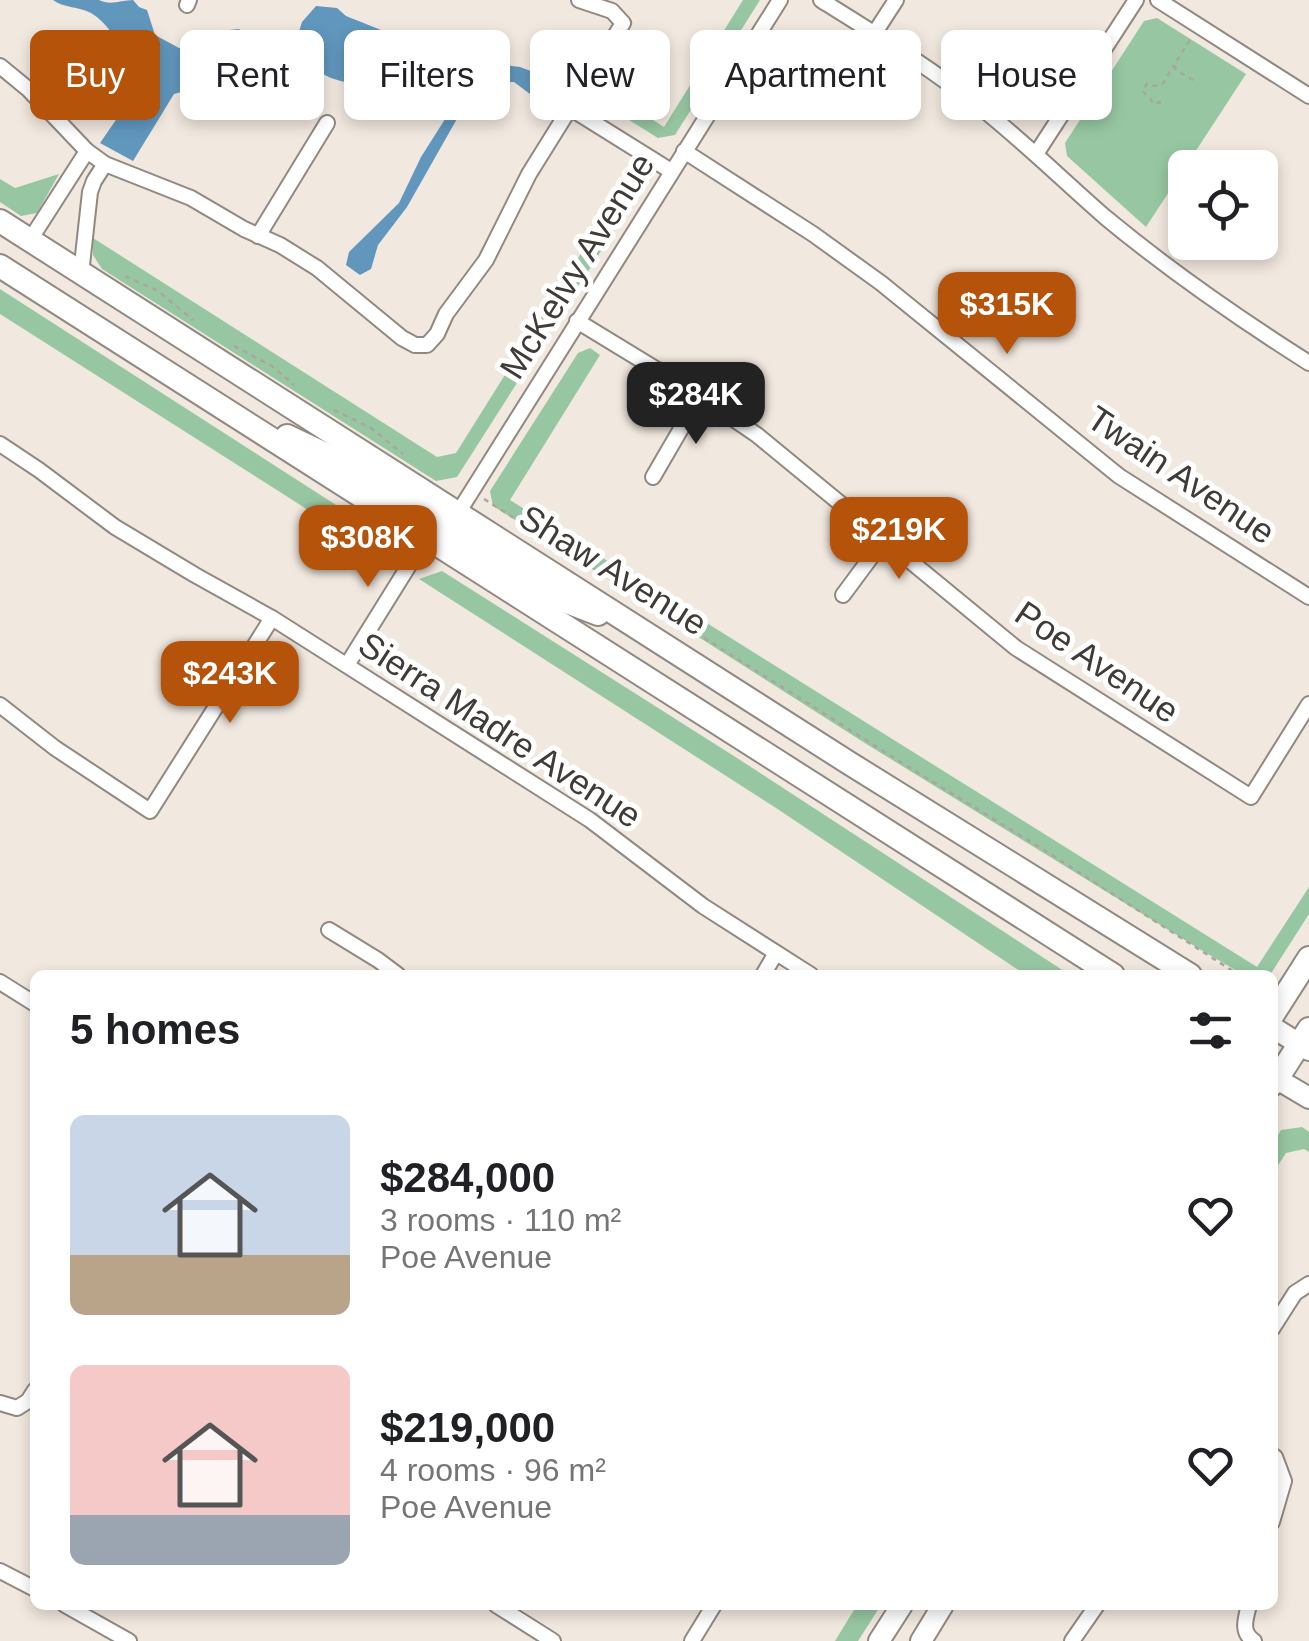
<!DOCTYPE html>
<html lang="en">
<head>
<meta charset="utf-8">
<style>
	:root { --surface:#fff; --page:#f6f6f6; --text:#202124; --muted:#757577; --accent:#b45309 }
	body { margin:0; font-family:Arial,sans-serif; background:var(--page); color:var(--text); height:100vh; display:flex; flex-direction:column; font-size:38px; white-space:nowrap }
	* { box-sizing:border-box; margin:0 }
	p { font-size:32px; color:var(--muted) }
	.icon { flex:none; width:55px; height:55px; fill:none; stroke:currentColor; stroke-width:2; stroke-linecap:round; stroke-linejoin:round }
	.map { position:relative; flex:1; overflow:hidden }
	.details { position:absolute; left:30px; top:970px; width:1248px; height:640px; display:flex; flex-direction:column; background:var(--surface); border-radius:15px; box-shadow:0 5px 15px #0003 }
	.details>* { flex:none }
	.top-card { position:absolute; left:30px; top:30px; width:1250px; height:90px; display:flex; gap:20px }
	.buttons { position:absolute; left:1168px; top:150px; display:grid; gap:20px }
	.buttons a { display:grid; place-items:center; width:110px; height:110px; border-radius:15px; background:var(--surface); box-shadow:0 5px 15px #0003; font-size:50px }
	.price { position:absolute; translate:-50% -85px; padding:0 22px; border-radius:20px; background:var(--accent); color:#fff; font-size:32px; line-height:65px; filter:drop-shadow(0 2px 5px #0008) }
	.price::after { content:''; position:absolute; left:50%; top:60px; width:30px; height:22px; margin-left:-15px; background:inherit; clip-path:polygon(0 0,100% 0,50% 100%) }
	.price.selected { background:#222; color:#fff }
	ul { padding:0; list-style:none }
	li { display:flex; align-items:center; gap:30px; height:250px; padding:0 40px }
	li span { display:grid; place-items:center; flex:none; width:280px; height:200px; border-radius:15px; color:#555 }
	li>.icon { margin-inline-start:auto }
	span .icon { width:120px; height:120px; fill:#fffc; stroke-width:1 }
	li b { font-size:42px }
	h2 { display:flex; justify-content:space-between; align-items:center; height:120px; padding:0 40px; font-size:42px }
	.chip { padding:0 35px; border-radius:15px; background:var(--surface); box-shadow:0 5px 15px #0003; font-size:35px; line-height:90px }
	.chip.selected { background:var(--accent); color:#fff }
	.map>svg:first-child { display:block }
	.green { fill:#97c7a2 }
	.water { fill:#6197bd }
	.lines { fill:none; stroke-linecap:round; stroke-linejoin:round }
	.street-casing { stroke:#918880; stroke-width:18 }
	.secondary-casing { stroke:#918880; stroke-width:24 }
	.primary-casing { stroke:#918880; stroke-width:26 }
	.path { stroke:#aca59e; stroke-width:2.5; stroke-dasharray:5 5; stroke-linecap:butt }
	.street { stroke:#fff; stroke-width:14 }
	.secondary { stroke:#fff; stroke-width:20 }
	.primary { stroke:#fff; stroke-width:22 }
	.labels { text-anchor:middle; stroke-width:10; stroke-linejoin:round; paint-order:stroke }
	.street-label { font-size:35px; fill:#3f3b38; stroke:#fff }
</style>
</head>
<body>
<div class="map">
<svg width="1309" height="1641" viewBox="0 0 1309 1641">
	<rect width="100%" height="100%" fill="#f1e8df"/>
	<g class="green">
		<polygon points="743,0 760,0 675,135 658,138 600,102 601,87 664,127"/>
		<polygon points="1157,18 1246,74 1146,227 1067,156 1065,143 1144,21"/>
		<polygon points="632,172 640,190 457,477 436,481 102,269 93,255 93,238 437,457 456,453"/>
		<polygon points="59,174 37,213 21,216 0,202 0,179 15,188"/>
		<polygon points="0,289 389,539 390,562 0,314"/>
		<polygon points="590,348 600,355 510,500 1257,967 1309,887 1309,914 1270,975 1244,975 1201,950 868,745 493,506 490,491 578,353"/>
		<polygon points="442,571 737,758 1070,975 1026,975 776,808 419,579"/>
		<polygon points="1302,1127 1309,1132 1309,1152 1304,1149 1286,1153 1273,1173 1273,1143 1281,1130"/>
		<polygon points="857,1605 881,1605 858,1641 835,1641"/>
	</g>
	<path class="water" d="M53,0H99C111,6 121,0 133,0L139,7L147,10L155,35L179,48L204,46L220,31L239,29C252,41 278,50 295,44L302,22L316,6L337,8L346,16L401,38L457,66L497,64L520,67L539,74L571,79L555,104L538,100L514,82H500L486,88L462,110L407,207L378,245L371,269L360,275L346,265L349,252L399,203L421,157L447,116L449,93L436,86L426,89L418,86L388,95C370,86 352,85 334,79C319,74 302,59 291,57C273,54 261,55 244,47L242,65C233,75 222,86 208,89C196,92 186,90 174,94L133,161L100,143L120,114L127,107L130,98L148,75L149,69C143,63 136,61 129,55C115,40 108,23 91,13C78,6 63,8 53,0Z"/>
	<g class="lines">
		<defs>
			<g id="street">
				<path d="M821,0C877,35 934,70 985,111C1027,145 1065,182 1105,217C1170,271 1238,318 1309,363"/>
				<polyline points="1158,0 1309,96"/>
				<polyline points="187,5 189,0"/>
				<polyline points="874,34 896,0"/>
				<polyline points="0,66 28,89 87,151 105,164 191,198 244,229 280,245 317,268 402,338 415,345 427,345 437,334 446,314 486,260 529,174 623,23 612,11 579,0"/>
				<polyline points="570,108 671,171"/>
				<polyline points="684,151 813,234 881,283 1119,476 1309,597"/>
				<polyline points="1036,154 1136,0"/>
				<polyline points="258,236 327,123"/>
				<polyline points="30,240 87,151"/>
				<polyline points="81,274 90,192 94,181 105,164"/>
				<polyline points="577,321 700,396 757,435 1016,648 1251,797 1309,704"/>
				<polyline points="0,444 39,470 115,527 195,575 272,618 590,820 703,906 811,975"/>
				<polyline points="653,477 700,396"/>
				<polyline points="458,513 780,0"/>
				<polyline points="843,595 883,541"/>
				<polyline points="347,665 426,538"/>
				<polyline points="0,705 55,748 150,811 272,618"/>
				<polyline points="329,930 378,960 398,975"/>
				<polyline points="763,975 776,953"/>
				<polyline points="0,982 35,1004"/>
				<polyline points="1272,1329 1295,1293 1309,1284"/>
				<polyline points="0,1403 17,1408 28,1401 35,1390"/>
				<polyline points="1272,1455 1275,1457 1284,1481 1272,1522"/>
				<polyline points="0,1571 35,1589"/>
				<polyline points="65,1605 129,1641"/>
				<polyline points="496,1605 553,1641"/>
				<path d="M1249,1605C1246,1618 1240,1632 1254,1641"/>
				<polyline points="692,1641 714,1605"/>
				<polyline points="1072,1641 1097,1605"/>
			</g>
			<g id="secondary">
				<polyline points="1272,1027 1309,1050"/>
				<polyline points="1272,1086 1277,1079 1309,1098"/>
				<polyline points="879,1641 902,1605"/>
				<polyline points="921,1641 943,1605"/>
			</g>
			<g id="primary">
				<polyline points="0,221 849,763 1190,975"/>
				<polyline points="0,266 1113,975"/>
				<path d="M287,436L329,456L427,517C440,522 449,523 458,513"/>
				<polyline points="427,538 443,535 464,539 562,600 598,614"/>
				<polyline points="1272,1016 1309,958"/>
				<polyline points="1272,1076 1277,1079 1309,1029"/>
			</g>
		</defs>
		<use href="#street" class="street-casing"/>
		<use href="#secondary" class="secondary-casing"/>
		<use href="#primary" class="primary-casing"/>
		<g class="path">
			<polyline points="1190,40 1174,65 1176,70 1196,82"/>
			<polyline points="1161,102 1153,104 1150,98 1142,91 1147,84 1154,86 1162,85 1174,65"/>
			<polyline points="125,276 158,291 193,320"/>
			<polyline points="234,346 272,366 294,385"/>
			<polyline points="334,410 371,428 403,454"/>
			<polyline points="484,499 912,769 1041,848 1239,975"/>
		</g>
		<use href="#street" class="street"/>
		<use href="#secondary" class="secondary"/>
		<use href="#primary" class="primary"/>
	</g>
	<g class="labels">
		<g class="street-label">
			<text transform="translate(577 266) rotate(-58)" y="12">McKelvy Avenue</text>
			<text transform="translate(1181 475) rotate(34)" y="12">Twain Avenue</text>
			<text transform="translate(613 570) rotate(32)" y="12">Shaw Avenue</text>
			<text transform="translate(1097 662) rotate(34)" y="12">Poe Avenue</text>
			<text transform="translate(500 730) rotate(33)" y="12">Sierra Madre Avenue</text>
		</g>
	</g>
</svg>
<div class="buttons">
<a><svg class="icon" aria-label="locate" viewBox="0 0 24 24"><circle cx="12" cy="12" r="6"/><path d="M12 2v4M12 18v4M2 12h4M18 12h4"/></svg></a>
</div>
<b class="price" style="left:1007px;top:357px">$315K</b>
<b class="price selected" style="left:696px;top:447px">$284K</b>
<b class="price" style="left:899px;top:582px">$219K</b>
<b class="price" style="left:368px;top:590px">$308K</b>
<b class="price" style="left:230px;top:726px">$243K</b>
<div class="top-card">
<a class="chip selected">Buy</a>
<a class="chip">Rent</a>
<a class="chip">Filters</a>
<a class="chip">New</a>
<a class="chip">Apartment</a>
<a class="chip">House</a>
</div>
<section class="details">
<h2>5 homes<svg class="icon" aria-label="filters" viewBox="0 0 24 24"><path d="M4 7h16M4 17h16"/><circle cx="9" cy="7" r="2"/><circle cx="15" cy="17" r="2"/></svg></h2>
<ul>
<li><span style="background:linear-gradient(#c9d6e8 70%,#b9a48a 0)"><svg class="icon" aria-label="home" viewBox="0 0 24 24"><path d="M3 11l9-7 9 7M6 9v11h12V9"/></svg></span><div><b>$284,000</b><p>3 rooms · 110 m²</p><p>Poe Avenue</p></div><svg class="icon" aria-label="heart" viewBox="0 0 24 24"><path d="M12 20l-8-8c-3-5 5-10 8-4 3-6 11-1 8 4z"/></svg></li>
<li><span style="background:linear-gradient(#f6c9c9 75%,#9aa5b1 0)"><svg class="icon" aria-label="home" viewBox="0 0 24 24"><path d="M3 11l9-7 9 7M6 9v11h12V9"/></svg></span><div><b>$219,000</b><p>4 rooms · 96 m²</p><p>Poe Avenue</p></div><svg class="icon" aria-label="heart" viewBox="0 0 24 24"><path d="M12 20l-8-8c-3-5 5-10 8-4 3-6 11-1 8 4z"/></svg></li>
</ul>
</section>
</div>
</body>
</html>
